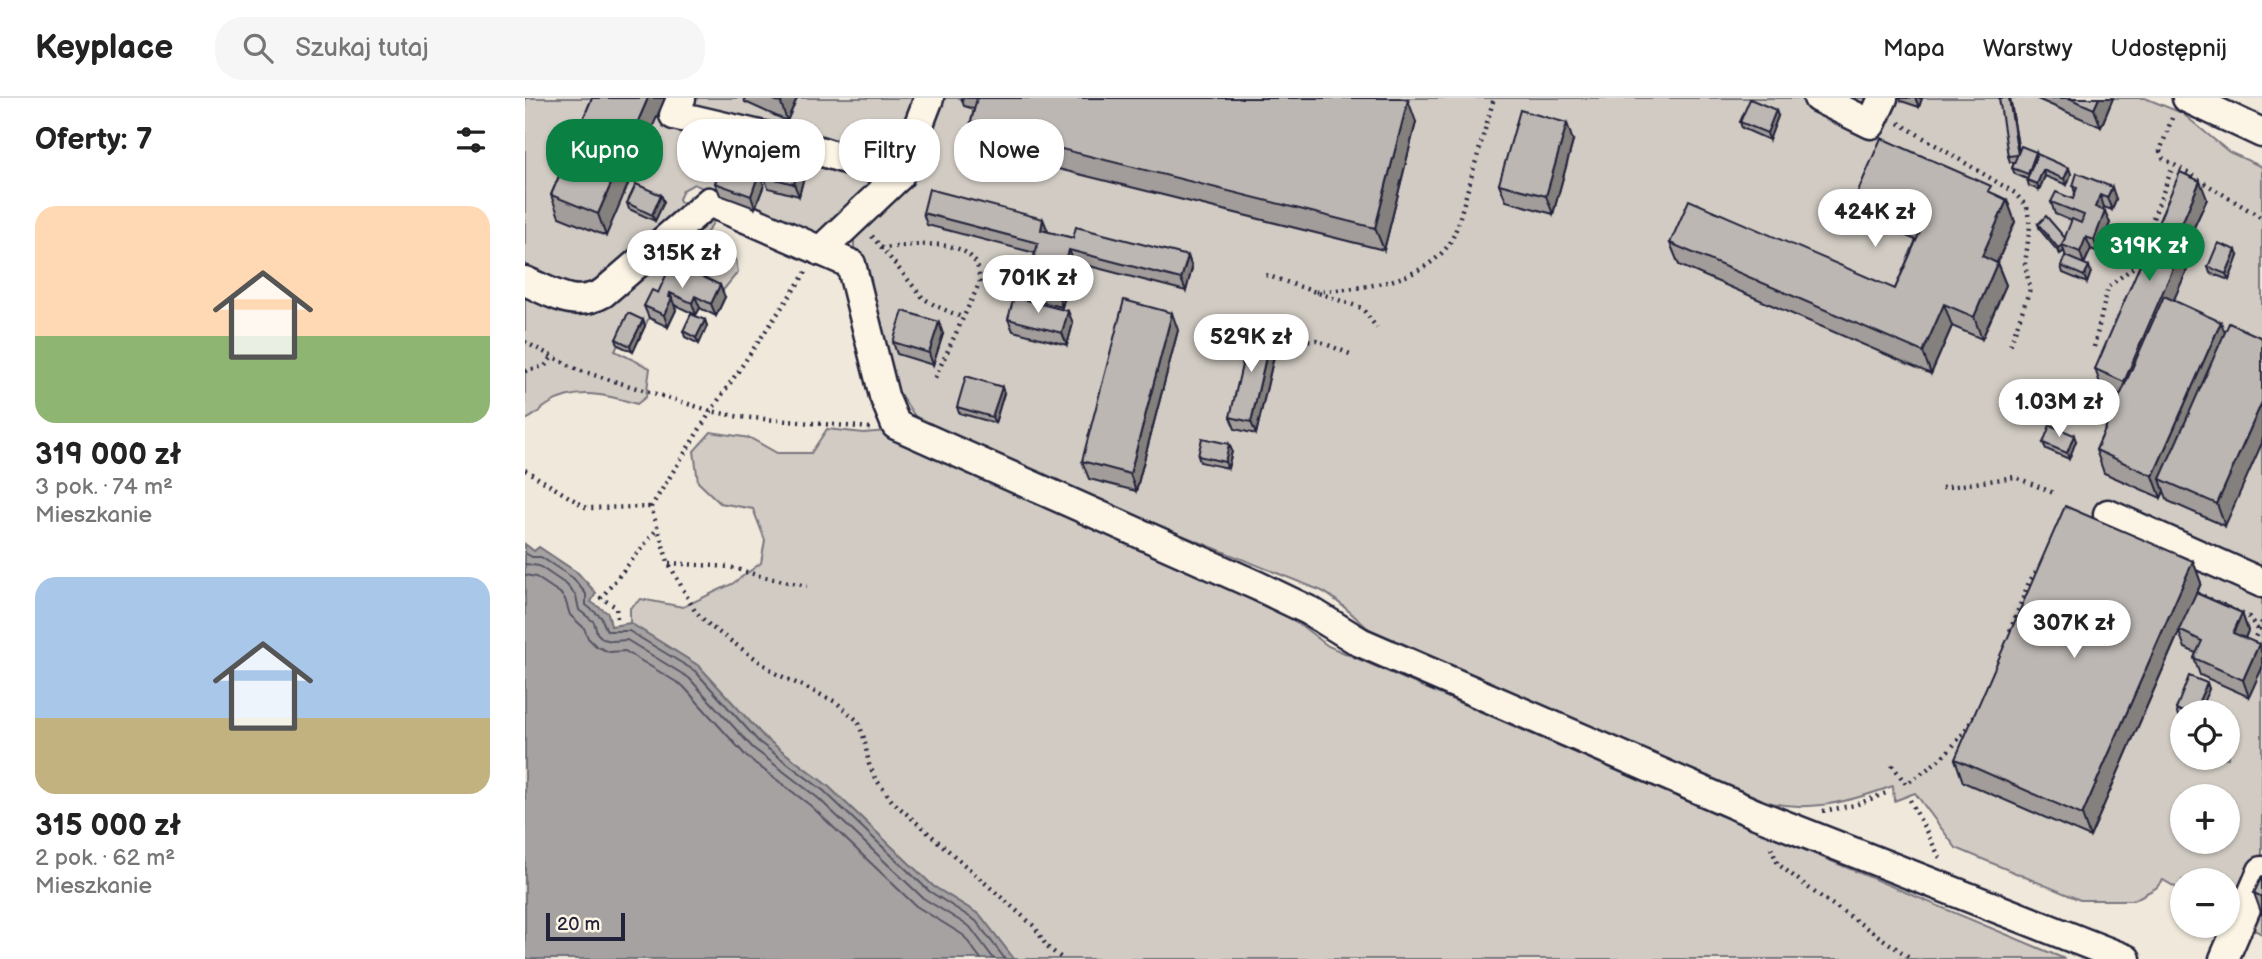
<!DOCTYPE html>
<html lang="pl">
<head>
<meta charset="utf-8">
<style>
	:root { --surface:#fff; --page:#f6f6f6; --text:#222; --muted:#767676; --line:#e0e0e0; --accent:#0b8043 }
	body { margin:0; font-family:"Balsamiq Sans",sans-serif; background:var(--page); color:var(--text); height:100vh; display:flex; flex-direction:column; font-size:26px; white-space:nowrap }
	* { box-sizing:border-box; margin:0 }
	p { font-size:23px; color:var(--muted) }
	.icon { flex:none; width:38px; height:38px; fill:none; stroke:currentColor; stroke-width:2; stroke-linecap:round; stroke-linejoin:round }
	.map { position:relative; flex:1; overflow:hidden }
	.panel { display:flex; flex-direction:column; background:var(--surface); width:525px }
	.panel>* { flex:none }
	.top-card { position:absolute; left:21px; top:21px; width:665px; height:63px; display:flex; gap:14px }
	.controls { position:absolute; left:1645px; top:602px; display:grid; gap:14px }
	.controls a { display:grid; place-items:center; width:70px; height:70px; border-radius:50%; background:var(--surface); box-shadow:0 2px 5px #0004; font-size:35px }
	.scale { position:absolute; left:21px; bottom:18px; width:79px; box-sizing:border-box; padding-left:7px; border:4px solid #22223b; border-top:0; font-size:19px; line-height:24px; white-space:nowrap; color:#22223b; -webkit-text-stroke:5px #fcf5e5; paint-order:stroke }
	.price { position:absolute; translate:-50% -60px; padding:0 16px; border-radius:24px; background:#fff; color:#222; font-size:23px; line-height:46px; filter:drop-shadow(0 2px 4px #0008) }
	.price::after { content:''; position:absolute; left:50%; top:42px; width:21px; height:16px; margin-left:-10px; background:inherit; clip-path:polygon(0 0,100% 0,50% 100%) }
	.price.current { background:var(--accent); color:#fff }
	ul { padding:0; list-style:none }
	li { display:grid; align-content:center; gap:14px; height:371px; padding:0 35px }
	li span { display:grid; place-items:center; height:217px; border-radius:21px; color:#555 }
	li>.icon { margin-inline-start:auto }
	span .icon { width:126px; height:126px; fill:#fffc; stroke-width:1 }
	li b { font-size:30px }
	h2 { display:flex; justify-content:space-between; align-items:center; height:84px; padding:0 35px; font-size:30px }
	.tag { padding:0 24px; border-radius:28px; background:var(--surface); box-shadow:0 2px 5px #0004; font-size:24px; line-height:63px }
	.tag.current { background:var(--accent); color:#fff }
	header { display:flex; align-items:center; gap:42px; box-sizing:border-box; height:98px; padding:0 35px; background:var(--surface); border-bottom:2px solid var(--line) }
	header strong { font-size:33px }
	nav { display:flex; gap:38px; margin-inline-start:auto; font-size:24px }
	.search { width:490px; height:63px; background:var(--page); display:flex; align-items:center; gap:18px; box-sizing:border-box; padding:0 24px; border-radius:28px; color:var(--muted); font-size:26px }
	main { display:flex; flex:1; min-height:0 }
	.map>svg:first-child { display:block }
	.green { fill:#d1cbc3; stroke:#7a767f; stroke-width:2; fill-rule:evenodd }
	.water { fill:#a6a2a2; stroke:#716f79; stroke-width:2 }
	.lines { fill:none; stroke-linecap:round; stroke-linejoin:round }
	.shore { stroke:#575564; stroke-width:2 }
	.minor-casing { stroke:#22223b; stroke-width:33 }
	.path { stroke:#22223b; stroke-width:4.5; stroke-dasharray:2 5; stroke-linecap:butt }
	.minor { stroke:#fcf5e5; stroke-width:28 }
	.wall { fill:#a29d9a; stroke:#22223b; stroke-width:2 }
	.shaded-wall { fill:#84807d; stroke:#22223b; stroke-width:2 }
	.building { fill:#bcb7b3; stroke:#22223b; stroke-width:2 }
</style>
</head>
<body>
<header>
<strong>Keyplace</strong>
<div class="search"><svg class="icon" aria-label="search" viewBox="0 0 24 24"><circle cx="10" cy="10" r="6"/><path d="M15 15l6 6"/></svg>Szukaj tutaj</div>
<nav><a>Mapa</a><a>Warstwy</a><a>Udostępnij</a></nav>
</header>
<main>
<section class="panel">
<h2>Oferty: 7<svg class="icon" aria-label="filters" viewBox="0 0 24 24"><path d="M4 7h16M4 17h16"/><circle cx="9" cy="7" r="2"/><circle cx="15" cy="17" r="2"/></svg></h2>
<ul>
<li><span style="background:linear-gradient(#ffd9b3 60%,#8fb573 0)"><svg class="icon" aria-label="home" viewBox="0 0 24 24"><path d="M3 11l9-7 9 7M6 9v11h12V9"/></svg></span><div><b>319 000 zł</b><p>3 pok. · 74 m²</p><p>Mieszkanie</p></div></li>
<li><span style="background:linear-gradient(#a9c7e8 65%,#c2b280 0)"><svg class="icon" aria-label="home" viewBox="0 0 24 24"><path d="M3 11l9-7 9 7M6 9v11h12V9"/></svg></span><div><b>315 000 zł</b><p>2 pok. · 62 m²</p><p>Mieszkanie</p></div></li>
</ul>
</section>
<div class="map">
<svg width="1737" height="861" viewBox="0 0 1737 861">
	<rect width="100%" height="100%" fill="#efe8db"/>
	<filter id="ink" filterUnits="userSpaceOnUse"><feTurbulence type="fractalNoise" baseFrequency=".0143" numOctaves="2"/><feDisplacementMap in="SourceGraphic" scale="14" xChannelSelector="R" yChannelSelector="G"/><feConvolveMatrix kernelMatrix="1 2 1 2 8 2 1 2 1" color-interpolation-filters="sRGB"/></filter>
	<g filter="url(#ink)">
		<g class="green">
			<path d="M0,0H1620L1657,15L1704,54L1737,69V836L1703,818V782H1657V793L1638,782L1631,790L1609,802H1555L1431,750L1390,695L1369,703L1368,688C1318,706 1276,717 1224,699L858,542C837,528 818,504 797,493L654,436L394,324L372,292L329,153V139L317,115L307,121L291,139L169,86L158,92L154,101L158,109L63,194L0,172ZM1657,614H1703V660H1657ZM1657,698H1703V744H1657Z"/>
			<path d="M191,120L179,139L211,162L213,174L195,196L152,177L131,204L120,228L105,222L90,253L125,270L121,299L112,306C83,297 52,289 24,306C15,311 10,319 0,322V191L44,209L178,121Z"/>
			<polygon points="302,331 339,335 362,333 768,521 803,548 1146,696 1540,861 489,861 455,817 408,788 303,688 239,639 174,568 105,525 105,510 116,501 158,509 207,486 236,465 240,442 228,411 195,405 173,384 169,353 186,334 225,340 252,355 286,355"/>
		</g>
		<polygon class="water" points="0,446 9,453 14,449 53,475 71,495 66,504 83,515 86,528 105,525 174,568 239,639 303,688 408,788 455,817 489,861 0,861"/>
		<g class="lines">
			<g class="shore">
				<polyline points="0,455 7,459 16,459 48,480 61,496 61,507 76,519 82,533 104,533 170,573 234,644 299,693 404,793 451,823 480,861"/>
				<polyline points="0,466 14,468 42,487 51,498 54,512 69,524 72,535 78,541 87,543 102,542 164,580 228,650 293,700 398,800 445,829 469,861"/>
				<polyline points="0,477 11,479 35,495 40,501 45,517 59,530 63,540 71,548 84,554 100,553 158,588 222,659 286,708 391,808 438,837 456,861"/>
			</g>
			<defs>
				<g id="minor">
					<polyline points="156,0 149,17 269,45 374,78"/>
					<polyline points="1293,0 1346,26 1358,0"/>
					<polyline points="1662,0 1737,35"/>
					<polyline points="295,153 374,78 404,0"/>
					<path d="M0,183C28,195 49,211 78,195L184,104L326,166L359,298L371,327L733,488L785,513L835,544L1231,716L1601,861"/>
					<polyline points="1583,416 1737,485"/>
					<polyline points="1699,861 1737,773"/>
				</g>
			</defs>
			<use href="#minor" class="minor-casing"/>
			<g class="path">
				<polyline points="1647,20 1635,53 1638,60 1737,120"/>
				<polyline points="1374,25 1490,95 1502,109 1505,128 1500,166 1505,191 1485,248"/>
				<polyline points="347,138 398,200 411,208 439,220"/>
				<path d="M356,150C383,148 437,137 452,167C454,172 454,179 455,184L408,284"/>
				<polyline points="281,174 186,313 126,409 143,464 170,513 185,528 252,576 311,604 333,623 339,640 344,666 350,680 367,703 510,829 522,849 538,861"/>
				<polyline points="741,177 837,210 852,230"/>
				<path d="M791,194C835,190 893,186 922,149C927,143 929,136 932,129L969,0"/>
				<polyline points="729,219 758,243 791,242 825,256"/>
				<polyline points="0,244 53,272 186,313 215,319 346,330"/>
				<polyline points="1569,249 1583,189 1610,168 1648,68"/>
				<polyline points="0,273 20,268 27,259"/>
				<polyline points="0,372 62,410 126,409"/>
				<polyline points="1417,390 1490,379 1531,396"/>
				<polyline points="144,465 205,469 235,478 282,488"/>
				<polyline points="1672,495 1724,519 1733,532"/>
				<polyline points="92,520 91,509 76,500 133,430"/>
				<polyline points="1737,524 1727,546 1737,550"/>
				<polyline points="1485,533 1504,484 1513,471"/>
				<path d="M1367,667L1381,686C1415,663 1427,653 1449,619"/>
				<polyline points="1385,702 1415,760"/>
				<polyline points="1298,713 1330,707 1361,695"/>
				<polyline points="1246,750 1253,766 1289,794 1387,861"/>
			</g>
			<use href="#minor" class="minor"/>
		</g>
		<g class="wall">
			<polygon points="67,0 81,138 34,119 26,97"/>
			<polygon points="219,0 272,0 262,23 220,4"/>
			<polygon points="436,0 874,0 891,24 859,152 453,51 445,28 449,11 439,8"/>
			<polygon points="1375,0 1397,0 1394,9 1376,3"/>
			<polygon points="1485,0 1486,5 1494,54 1511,54 1512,57 1546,76 1542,87 1520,78 1514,92 1504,88 1502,81 1490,76 1487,70 1490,64 1485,64 1483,58"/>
			<polygon points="1510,0 1588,0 1576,29"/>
			<polygon points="1253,18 1244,42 1217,30 1215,24"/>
			<polygon points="1048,43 1028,116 981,103 974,86"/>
			<polygon points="219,47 213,67 229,73 227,67 277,55 282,67 274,98 243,90 240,81 236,80 239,87 230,110 195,97 190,85 199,62 198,57"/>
			<polygon points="1548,88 1591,101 1587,112 1579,109 1578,112 1585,125 1573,154 1566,151 1559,166 1566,174 1562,185 1538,175 1536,168 1541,159 1539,153 1535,156 1515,132 1513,126 1540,140 1547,123 1530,116 1526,104 1548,101 1550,95"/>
			<polygon points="1469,96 1482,102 1490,124 1472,165 1481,187 1457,241 1427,228 1406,276 1154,167 1145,145 1370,191 1391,142 1339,120 1331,98"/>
			<polygon points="136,97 139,104 130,123 104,111 102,105"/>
			<polygon points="1682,101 1664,140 1670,154 1648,202 1700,428 1643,403 1639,393 1636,400 1579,375 1571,352 1595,297 1576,288 1570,271"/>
			<polygon points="398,115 523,134 548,140 663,158 667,170 661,193 549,164 537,209 505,201 505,203 548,225 542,247 488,233 483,221 507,167 510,155 402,127"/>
			<polygon points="1580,141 1611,148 1607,158 1582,147"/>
			<polygon points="1713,158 1704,182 1685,175 1683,169"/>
			<polygon points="133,195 200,199 191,218 175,210 171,217 150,207 151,212 143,229 124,220 119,208"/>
			<polygon points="118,222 120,228 108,254 93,247 91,241"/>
			<polygon points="180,222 182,228 174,246 160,239 158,233"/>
			<polygon points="653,232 611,393 564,381 557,363"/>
			<polygon points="747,233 752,245 731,336 710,331 705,319"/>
			<polygon points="418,236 408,267 372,256 368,244"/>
			<polygon points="479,295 470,325 434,315 432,309"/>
			<polygon points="1551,343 1544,361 1521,351 1518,345"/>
			<polygon points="704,346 707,353 703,370 675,364 673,358"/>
			<polygon points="1668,463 1676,485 1672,495 1717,515 1723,533 1720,540 1724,599 1675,577 1669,560 1671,555 1660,550 1654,534 1565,739 1438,684 1430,661"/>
			<polygon points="1682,585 1684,591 1657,614 1657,619 1653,618 1651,611"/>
			<polygon points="1737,778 1737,817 1729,795"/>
		</g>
		<g class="shaded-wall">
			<polygon points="123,0 140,0 81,138 73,116"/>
			<polygon points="258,0 272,0 262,23 256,5"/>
			<polygon points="1390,0 1397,0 1394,9"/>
			<polygon points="1484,0 1486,5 1495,63 1493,57"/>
			<polygon points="1574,0 1588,0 1576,29 1569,11"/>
			<polygon points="883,2 891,24 859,152 850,130"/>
			<polygon points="1251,12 1253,18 1244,42 1242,35"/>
			<polygon points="1042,25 1048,43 1028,116 1021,98"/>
			<polygon points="217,41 219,47 212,68 210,61"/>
			<polygon points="1511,54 1513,60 1505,82 1503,76"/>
			<polygon points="277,55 282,67 274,98 269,86"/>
			<polygon points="1544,70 1546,76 1542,87 1539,81"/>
			<polygon points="1518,72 1520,78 1514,92 1512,86"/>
			<polygon points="234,75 239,87 230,110 226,98"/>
			<polygon points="1675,83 1682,101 1664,140 1670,154 1605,301 1599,284 1654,132"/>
			<polygon points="1587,89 1591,101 1587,112 1582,100"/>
			<polygon points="136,97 139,104 130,123 127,117"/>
			<polygon points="1575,97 1579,109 1574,121 1570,109"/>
			<polygon points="1482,102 1490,124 1465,180 1457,158"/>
			<polygon points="1580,113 1585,125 1573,154 1569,142"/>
			<polygon points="518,121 523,133 516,132"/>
			<polygon points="1561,139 1566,151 1559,166 1555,154"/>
			<polygon points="1609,142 1611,148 1607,158 1605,152"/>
			<polygon points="1537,147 1539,153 1535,156 1533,150"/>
			<polygon points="544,152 549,164 537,209 533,197"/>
			<polygon points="1711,152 1713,158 1704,182 1701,176"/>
			<polygon points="663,158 667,170 661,193 656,181"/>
			<polygon points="1472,165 1481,187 1457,241 1449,219"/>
			<polygon points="1564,168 1566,174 1562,185 1559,178"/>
			<polygon points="195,187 200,199 191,218 186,206"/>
			<polygon points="145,195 151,212 143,229 139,217"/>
			<polygon points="170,198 175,210 171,217 167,205"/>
			<polygon points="1419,206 1427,228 1406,276 1398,254"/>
			<polygon points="543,213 548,225 542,247 537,235"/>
			<polygon points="647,215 653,232 611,393 605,376"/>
			<polygon points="118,222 120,228 108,254 105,248"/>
			<polygon points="180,222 182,228 174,246 171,240"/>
			<polygon points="414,224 418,236 408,267 404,255"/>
			<polygon points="1696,224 1704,246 1635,381 1639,393 1636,400 1628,378"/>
			<polygon points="747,233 752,245 731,336 726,324"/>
			<polygon points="477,289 479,295 470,325 467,319"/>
			<polygon points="1737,304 1737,345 1700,428 1692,406"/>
			<polygon points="1549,337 1551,343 1544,361 1542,355"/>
			<polygon points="704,346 707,353 703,370 700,364"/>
			<polygon points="1668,463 1676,485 1655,533 1654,532 1654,534 1565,739 1557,717"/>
			<polygon points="1717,515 1723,533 1714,553 1708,535"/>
			<polygon points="1734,546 1737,556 1737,570 1724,599 1718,582"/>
			<polygon points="1682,585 1684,591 1674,614 1669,614"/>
		</g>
		<g class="building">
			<polygon points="67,0 123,0 73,116 26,97"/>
			<polygon points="244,0 258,0 256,5"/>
			<polygon points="452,0 874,0 883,2 850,130 445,28"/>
			<polygon points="1474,0 1484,0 1493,57 1483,58"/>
			<polygon points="1544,0 1574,0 1569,11"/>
			<polygon points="1225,1 1251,12 1242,35 1215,24"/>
			<polygon points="995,12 1042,25 1021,98 974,86"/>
			<polygon points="205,37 217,41 210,61 198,57"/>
			<polygon points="1356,40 1466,88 1463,93 1482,102 1457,158 1472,165 1449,219 1419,206 1398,254 1145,145 1164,102 1370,191 1398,127 1331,98"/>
			<polygon points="233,43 277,55 269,86 239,78 241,71 227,67"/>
			<polygon points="1496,48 1511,54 1503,76 1487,70"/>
			<polygon points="1512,56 1544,70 1539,81 1518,72 1512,86 1502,82"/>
			<polygon points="199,62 234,75 226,98 190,85"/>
			<polygon points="1655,74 1675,83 1654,132 1663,136 1599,284 1570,271"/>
			<polygon points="1552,75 1587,89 1582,100 1575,97 1570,109 1580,113 1569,142 1561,139 1555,154 1537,147 1547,121 1556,125 1559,117 1526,104 1531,94 1548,101 1552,90 1548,88"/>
			<polygon points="111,86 136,97 127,117 102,105"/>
			<polygon points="404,91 518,121 516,132 548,140 551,129 663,158 656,181 544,152 533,197 501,189 513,145 398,115"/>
			<polygon points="1521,118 1540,140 1537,147 1533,150 1513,126"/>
			<polygon points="1584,131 1609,142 1605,152 1580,141"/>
			<polygon points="1693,145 1711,152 1701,176 1683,169"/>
			<polygon points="1540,158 1564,168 1559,178 1536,168"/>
			<polygon points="502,166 507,167 501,189 503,195 501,202 492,200"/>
			<polygon points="156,168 195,187 186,206 170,198 167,205 145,195 144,199 147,200 139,217 119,208 127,192 133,195 143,173 152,177"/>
			<polygon points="1639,198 1696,224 1628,378 1571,352"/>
			<polygon points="489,199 543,213 537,235 483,221"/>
			<polygon points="599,202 647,215 605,376 557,363"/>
			<polygon points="378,213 414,224 404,255 368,244"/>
			<polygon points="103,215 118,222 105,248 91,241"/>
			<polygon points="166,216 180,222 171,240 158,233"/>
			<polygon points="1704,225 1737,240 1737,304 1692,406 1635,381"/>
			<polygon points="726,228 747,233 726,324 705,319"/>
			<polygon points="441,278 477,289 467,319 432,309"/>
			<polygon points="1525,327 1549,337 1542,355 1518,345"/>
			<polygon points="677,340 704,346 700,364 673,358"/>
			<polygon points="1540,408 1668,463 1557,717 1430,661"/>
			<polygon points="1671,495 1717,515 1708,535 1734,546 1718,582 1669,560 1677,543 1654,532"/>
			<polygon points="1664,578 1682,585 1669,614 1658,614 1651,611"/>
			<polygon points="1737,778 1737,799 1729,795"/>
		</g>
	</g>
</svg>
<div class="controls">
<a><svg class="icon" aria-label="locate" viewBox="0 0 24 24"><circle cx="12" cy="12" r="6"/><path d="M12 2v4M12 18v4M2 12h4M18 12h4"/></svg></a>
<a>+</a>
<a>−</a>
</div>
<div class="scale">20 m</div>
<b class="price" style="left:1350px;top:151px">424K zł</b>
<b class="price current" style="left:1624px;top:185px">319K zł</b>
<b class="price" style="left:157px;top:192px">315K zł</b>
<b class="price" style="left:513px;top:217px">701K zł</b>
<b class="price" style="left:726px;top:276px">529K zł</b>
<b class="price" style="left:1534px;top:341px">1.03M zł</b>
<b class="price" style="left:1549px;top:562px">307K zł</b>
<div class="top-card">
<a class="tag current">Kupno</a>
<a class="tag">Wynajem</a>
<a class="tag">Filtry</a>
<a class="tag">Nowe</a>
</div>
</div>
</main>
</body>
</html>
